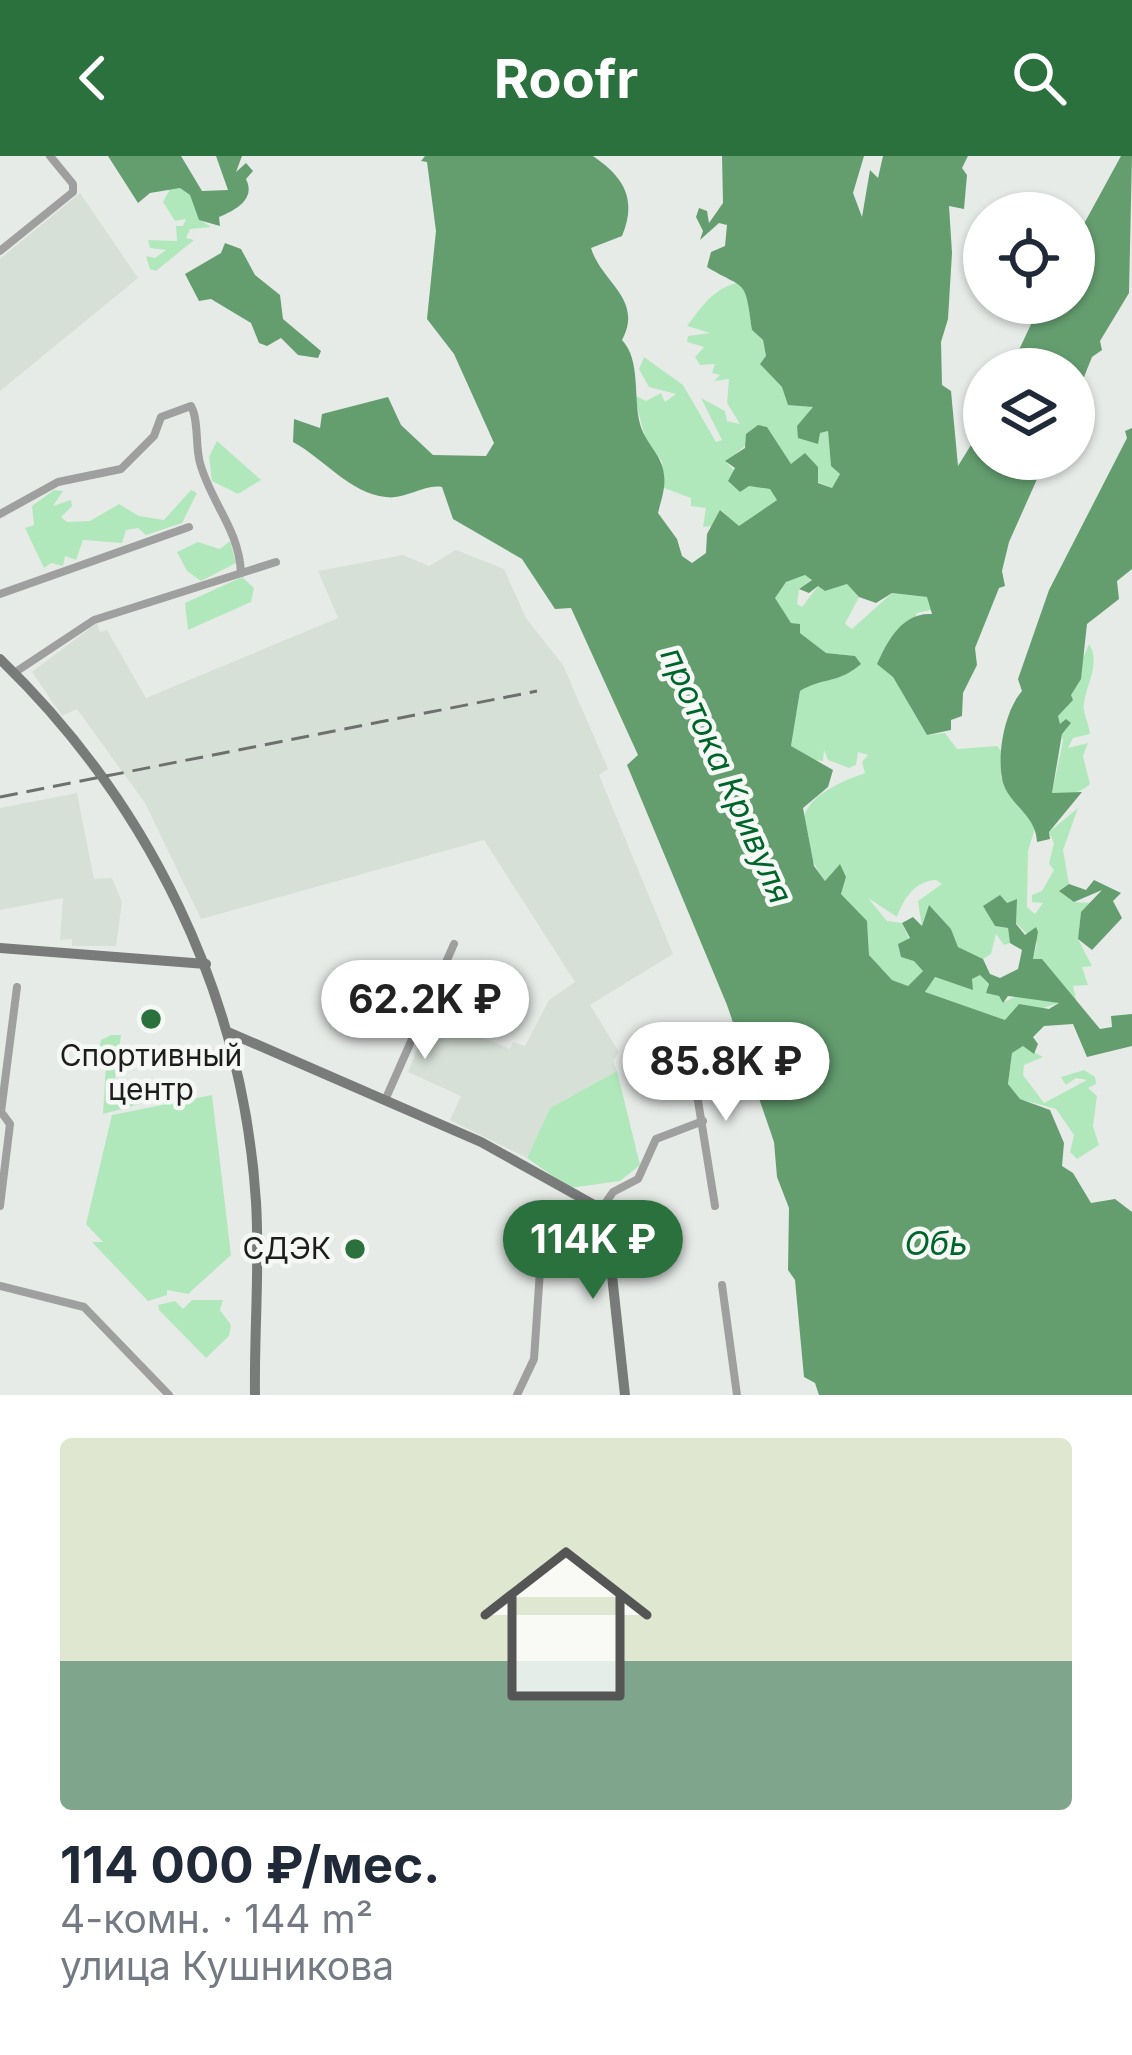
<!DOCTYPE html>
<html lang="ru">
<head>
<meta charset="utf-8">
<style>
	:root { --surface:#fff; --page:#f2f2f3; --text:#1f2937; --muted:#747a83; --line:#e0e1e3; --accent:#2a713d }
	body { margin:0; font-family:Inter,sans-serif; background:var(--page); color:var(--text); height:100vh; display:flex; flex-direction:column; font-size:45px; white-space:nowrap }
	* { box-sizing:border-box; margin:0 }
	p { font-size:39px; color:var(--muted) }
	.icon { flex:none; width:66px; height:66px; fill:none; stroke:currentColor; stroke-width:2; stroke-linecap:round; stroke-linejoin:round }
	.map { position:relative; height:1239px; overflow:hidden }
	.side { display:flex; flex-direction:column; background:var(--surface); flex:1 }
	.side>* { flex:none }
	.fabs { position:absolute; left:963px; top:36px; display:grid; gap:24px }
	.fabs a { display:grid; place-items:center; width:132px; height:132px; border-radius:50%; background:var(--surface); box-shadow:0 3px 9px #0004; font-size:60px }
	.price { position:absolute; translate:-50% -102px; padding:0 27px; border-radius:42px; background:#fff; color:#222; font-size:39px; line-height:78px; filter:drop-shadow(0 3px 6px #0008) }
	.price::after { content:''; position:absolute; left:50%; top:72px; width:36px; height:27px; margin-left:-18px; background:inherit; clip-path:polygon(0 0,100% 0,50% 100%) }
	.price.active { background:var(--accent); color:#fff }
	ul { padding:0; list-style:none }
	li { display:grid; align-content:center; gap:24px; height:636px; padding:0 60px }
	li+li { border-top:3px solid var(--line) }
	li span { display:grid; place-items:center; height:372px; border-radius:12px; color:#555 }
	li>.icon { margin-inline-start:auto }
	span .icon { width:216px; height:216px; fill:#fffc; stroke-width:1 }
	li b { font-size:51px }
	header { display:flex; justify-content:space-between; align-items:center; height:156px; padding:0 60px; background:var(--accent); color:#fff; font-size:54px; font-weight:700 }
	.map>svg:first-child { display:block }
	.built { fill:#d6e0d7 }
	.green { fill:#b1e8bb }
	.water { fill:#649e6f; fill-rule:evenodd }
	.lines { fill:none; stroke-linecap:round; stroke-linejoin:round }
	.street { stroke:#9e9f9e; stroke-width:8 }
	.secondary { stroke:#797b7a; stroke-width:10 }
	.rail { stroke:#6e706e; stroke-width:3; stroke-dasharray:18 9; stroke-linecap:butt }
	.poi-dot { fill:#2a713d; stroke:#f5f8f5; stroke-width:4.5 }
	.labels { text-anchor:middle; stroke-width:9; stroke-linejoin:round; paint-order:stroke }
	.poi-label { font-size:30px; fill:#1c1d1c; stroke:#f5f8f5 }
	.water-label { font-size:33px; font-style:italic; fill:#00652a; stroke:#f5f8f5 }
</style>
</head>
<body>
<header><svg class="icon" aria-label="back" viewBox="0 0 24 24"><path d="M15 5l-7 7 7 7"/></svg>Roofr<svg class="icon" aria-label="search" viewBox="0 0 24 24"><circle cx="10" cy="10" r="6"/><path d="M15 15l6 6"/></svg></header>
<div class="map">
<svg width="1132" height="1239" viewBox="0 0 1132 1239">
	<rect width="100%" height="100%" fill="#e7ebe8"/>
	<g class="built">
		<polygon points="80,37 138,122 0,235 0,103"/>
		<polygon points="456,394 504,413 526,462 563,509 608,613 599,619 673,798 590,849 619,896 613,905 617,915 550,952 527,1002 450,964 461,940 408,916 431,860 510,893 513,886 525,890 549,844 575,826 484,684 201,763 145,647 77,553 62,560 32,516 97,467 100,476 107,474 146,542 338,462 318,415 403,399 429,410"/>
		<polygon points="77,637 94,723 112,722 122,746 116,790 72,790 72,783 60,784 63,742 0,754 0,652"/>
	</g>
	<g class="green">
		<polygon points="180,32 190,39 199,63 211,71 190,73 186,82 194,84 156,115 150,113 146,100 155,102 166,94 150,92 148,84 177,85 176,70 183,70 186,63 175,65 163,46 170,33"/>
		<path d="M737,127L746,133L752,174L763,184L766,201L761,208L799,248L813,251L807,262L820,277L828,275L831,310L840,318L832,332L818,326V311L805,298L791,309L767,271L726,306L749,330L771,333L778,343L739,371L721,354L712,370L703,371L706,352L691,350V342L664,332L662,305L647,289L634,239L646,245L661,237L665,246L676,238L649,231L639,213L644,201L683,229L716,286L722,284L701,242L725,255L727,265L740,268L727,247L729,223L714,225L720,219L712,217L715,208L700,209L695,201L704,191L687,186L688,180L710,177L687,170C700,153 712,133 737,127Z"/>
		<polygon points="217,285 261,324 238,338 212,325 209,301"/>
		<polygon points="54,334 63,335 53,350 71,344 72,350 61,361 67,366 90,365 119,348 139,360 164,364 191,334 197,337 182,367 146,379 138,372 126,374 122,387 83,384 76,404 65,400 63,410 51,407 44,412 25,372 34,369 32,350"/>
		<polygon points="230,385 236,407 201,425 187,415 177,396 198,386 220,393"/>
		<path d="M805,419L812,423L799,433L797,448L802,451L818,430L825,435L847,428L859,441L845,468L852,473L892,437L927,441L935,453L917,457L893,521L927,579L945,577L957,593L997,590L1003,597L1001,621L1036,669L1028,695L1027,751L1035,758L1043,747L1032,746V739L1042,735L1054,714L1049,708L1054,687L1049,676L1078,652L1063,694L1069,728L1060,734L1074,746L1091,747L1081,756L1078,783L1092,810L1082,811L1088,829L1073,830L1077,848L1042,803H1033L1037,788L1016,767L1007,747L984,751L995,770L1008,772L1010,787L1004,789L996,778L991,798L983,803L958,791L951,773L929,750L922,772L918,745L942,728L936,724C915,725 904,742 897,761L868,742L887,765L902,767L923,815L908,830L892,824L869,799L867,766L841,738L846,721L839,709L825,725C782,662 804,639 865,617L862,606L868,599L858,596L856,609L849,612L828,604L824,594L823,605L807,603L791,590L800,535C822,521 840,526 860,507L854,500L826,497L800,477V468L791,467L774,442L786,426Z"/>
		<polygon points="242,421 254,432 251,446 188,474 185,447"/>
		<path d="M1089,488C1101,507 1087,526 1084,547C1082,557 1089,567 1090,578L1073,582L1068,592L1088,587L1083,600L1090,628C1081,637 1063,642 1052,637L1063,585L1058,560Z"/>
		<polygon points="980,819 1004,846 1021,838 1059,847 1005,864 925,837 934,821 973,833 971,823"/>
		<polygon points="111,879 121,879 112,943 129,944 132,927 155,931 172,924 183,929 184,936 103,958 106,908 98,900 101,884"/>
		<polygon points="1023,890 1043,901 1024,909 1023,919 1044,947 1087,924 1076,922 1066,929 1061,921 1084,914 1095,921 1096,928 1088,932 1097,940 1093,970 1099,989 1077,1003 1070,996 1074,979 1056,953 1020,943 1008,928 1012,897"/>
		<polygon points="617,915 640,1009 620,1025 570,1032 527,1002 550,952"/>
		<polygon points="212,939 231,1099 188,1138 167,1134 167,1139 148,1145 92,1086 103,1086 86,1068 112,959"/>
		<polygon points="192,1144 223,1144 220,1154 231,1169 229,1180 206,1202 159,1154 158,1149 175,1145 183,1153"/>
	</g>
	<g class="water">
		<path d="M108,0H181L202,35L228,34L216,0H242L236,16L246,7L253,15L246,23C256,43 236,54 219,61L220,70L199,64L190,39L180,32L150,37L138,47Z"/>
		<path d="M425,0H593C625,22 637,44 622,80L591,92C601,126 644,143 622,184C641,204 633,241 640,268C645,287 663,300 664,319C666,331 661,345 658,357L677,383L682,400L692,407L706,397L707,378L720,354L739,370L777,344L770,333L749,330L740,336L728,325L735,312L725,305L745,292L746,278L758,269L767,271L791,308L805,297L818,311V327L832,332L840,318L831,310L828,275L820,277L818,288L798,282L797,270L813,251L788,249L782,231L760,208L766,200L763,184L752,174C745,120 746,135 707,111L711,96L725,90L727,69L719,67L700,84L703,75L696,61L699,52L707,55L709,67L723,47L722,0H864L853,37L862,61L870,14L878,22L883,0H968L962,12L967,19L964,53L949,50L952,97L948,163L941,186L942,229L951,235L958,310L984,268V303H1046L1009,386L1002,415L1005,430L999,432L975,492L977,509L963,537L962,560L951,564V574L927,579L893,521L877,508C886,489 900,456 932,458L927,441L892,437L876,447L859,441L847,428L825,435L818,430L809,437L799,433L812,424L805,419L786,426L775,442L791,467L800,468V477L826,497L855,500L861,508C838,528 823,521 800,535L791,590L833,614L828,631L803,652L814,710L825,725L840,708L846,721L841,738L867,765L869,799L892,824L908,830L923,815L914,805L901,801L898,788L910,782L902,767L913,761L922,770L929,749L951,773L958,791L983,803L990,818L1000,822L1018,813L1022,794L1010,787L1008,772L995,770L983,750L1000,739L1007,747L1017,743L1016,768L1025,779L1036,771L1038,776L1033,803H1042L1100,873L1112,871L1111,860L1132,858V890L1087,901L1073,868L1044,870L1033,881L1038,888L1034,898L1023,890L1012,897L1008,928L1020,943L1050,954L1064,987L1062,1010L1073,1017L1091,1047L1115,1043L1132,1056V1239H819L815,1227L804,1221L795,1124L788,1114L789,1052L777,1021L774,986L727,849L627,609L638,599L571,452L555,453L522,403L453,363L442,331C423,328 406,344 386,341C349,337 326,304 293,286L294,263L320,272L322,258L388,241L401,269L433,299L486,300L494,287L454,198L427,163L436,75L427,6L421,5ZM980,819L989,828L986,837L999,840L1003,847L1008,840L1059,847L1049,853L1019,848L1005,864L925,836L935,821L973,834L972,823Z"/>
		<polygon points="1121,0 1132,0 1129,137 1100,185 1102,194 1092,201 1074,246 1074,213 1010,213 1041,147 1074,147 1074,86"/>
		<polygon points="225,87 241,93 255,119 280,139 283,163 321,195 318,202 298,199 281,182 267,190 259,187 251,167 211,143 199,145 185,118 221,97"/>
		<path d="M1132,272V413L1117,425L1119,443L1087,468L1081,523L1071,539L1073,544L1058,560L1060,568L1066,563L1071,567L1062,578L1052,637L1082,636L1049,676L1050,683L1037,686C1036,657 1006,648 1002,622C997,594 1006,553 1022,535L1018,523L1049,434L1127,282L1125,275Z"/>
		<polygon points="1094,724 1121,737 1113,745 1122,762 1092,794 1078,783 1081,756 1102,734 1074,746 1059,735 1069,728 1086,734"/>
	</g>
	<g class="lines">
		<g class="street">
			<polyline points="0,95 73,36 73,28 50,0"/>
			<path d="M0,358L58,326L121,313L154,280L161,261L191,250C199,264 195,289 200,307C211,347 239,373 241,417"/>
			<polyline points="0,438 189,371"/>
			<polyline points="14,517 94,464 276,406"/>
			<polyline points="678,891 694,920 715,1050"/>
			<polyline points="386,942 454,788"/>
			<polyline points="0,1050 10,968 1,956 17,831"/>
			<polyline points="602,1052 613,1036 638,1023 656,983 703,965"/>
			<polyline points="722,1129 737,1239"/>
			<polyline points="0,1130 84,1151 169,1239"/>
			<polyline points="517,1239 534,1203 541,1100"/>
		</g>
		<g class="secondary">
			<path d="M0,503C149,647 243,839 256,1046C260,1111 254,1175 255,1239"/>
			<polyline points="0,792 206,808"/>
			<polyline points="228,876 481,986 605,1055 625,1239"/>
		</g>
		<polyline class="rail" points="0,641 537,535"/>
	</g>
	<g class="poi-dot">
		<circle cx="151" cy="863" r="12"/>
		<circle cx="355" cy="1093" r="12"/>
	</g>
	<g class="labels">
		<g class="poi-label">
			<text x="151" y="910">Спортивный<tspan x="151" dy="34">центр</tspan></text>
			<text x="331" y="1103" text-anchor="end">СДЭК</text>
		</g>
		<g class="water-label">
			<text transform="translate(727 619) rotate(66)" y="12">протока Кривуля</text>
			<text x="936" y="1099">Обь</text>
		</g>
	</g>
</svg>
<div class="fabs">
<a><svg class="icon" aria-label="locate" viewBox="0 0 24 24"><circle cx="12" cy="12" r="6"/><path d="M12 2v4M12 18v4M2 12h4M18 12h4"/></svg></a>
<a><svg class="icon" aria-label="layers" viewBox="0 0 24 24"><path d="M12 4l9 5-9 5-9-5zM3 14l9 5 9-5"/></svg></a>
</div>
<b class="price" style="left:425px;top:906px">62.2K ₽</b>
<b class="price" style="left:726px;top:968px">85.8K ₽</b>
<b class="price active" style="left:593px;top:1146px">114K ₽</b>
</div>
<section class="side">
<ul>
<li><span style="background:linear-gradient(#dfe7d0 60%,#7fa58c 0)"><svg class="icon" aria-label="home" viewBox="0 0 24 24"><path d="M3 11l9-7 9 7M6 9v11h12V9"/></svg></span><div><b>114 000 ₽/мес.</b><p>4-комн. · 144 m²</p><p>улица Кушникова</p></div></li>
</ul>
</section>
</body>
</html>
